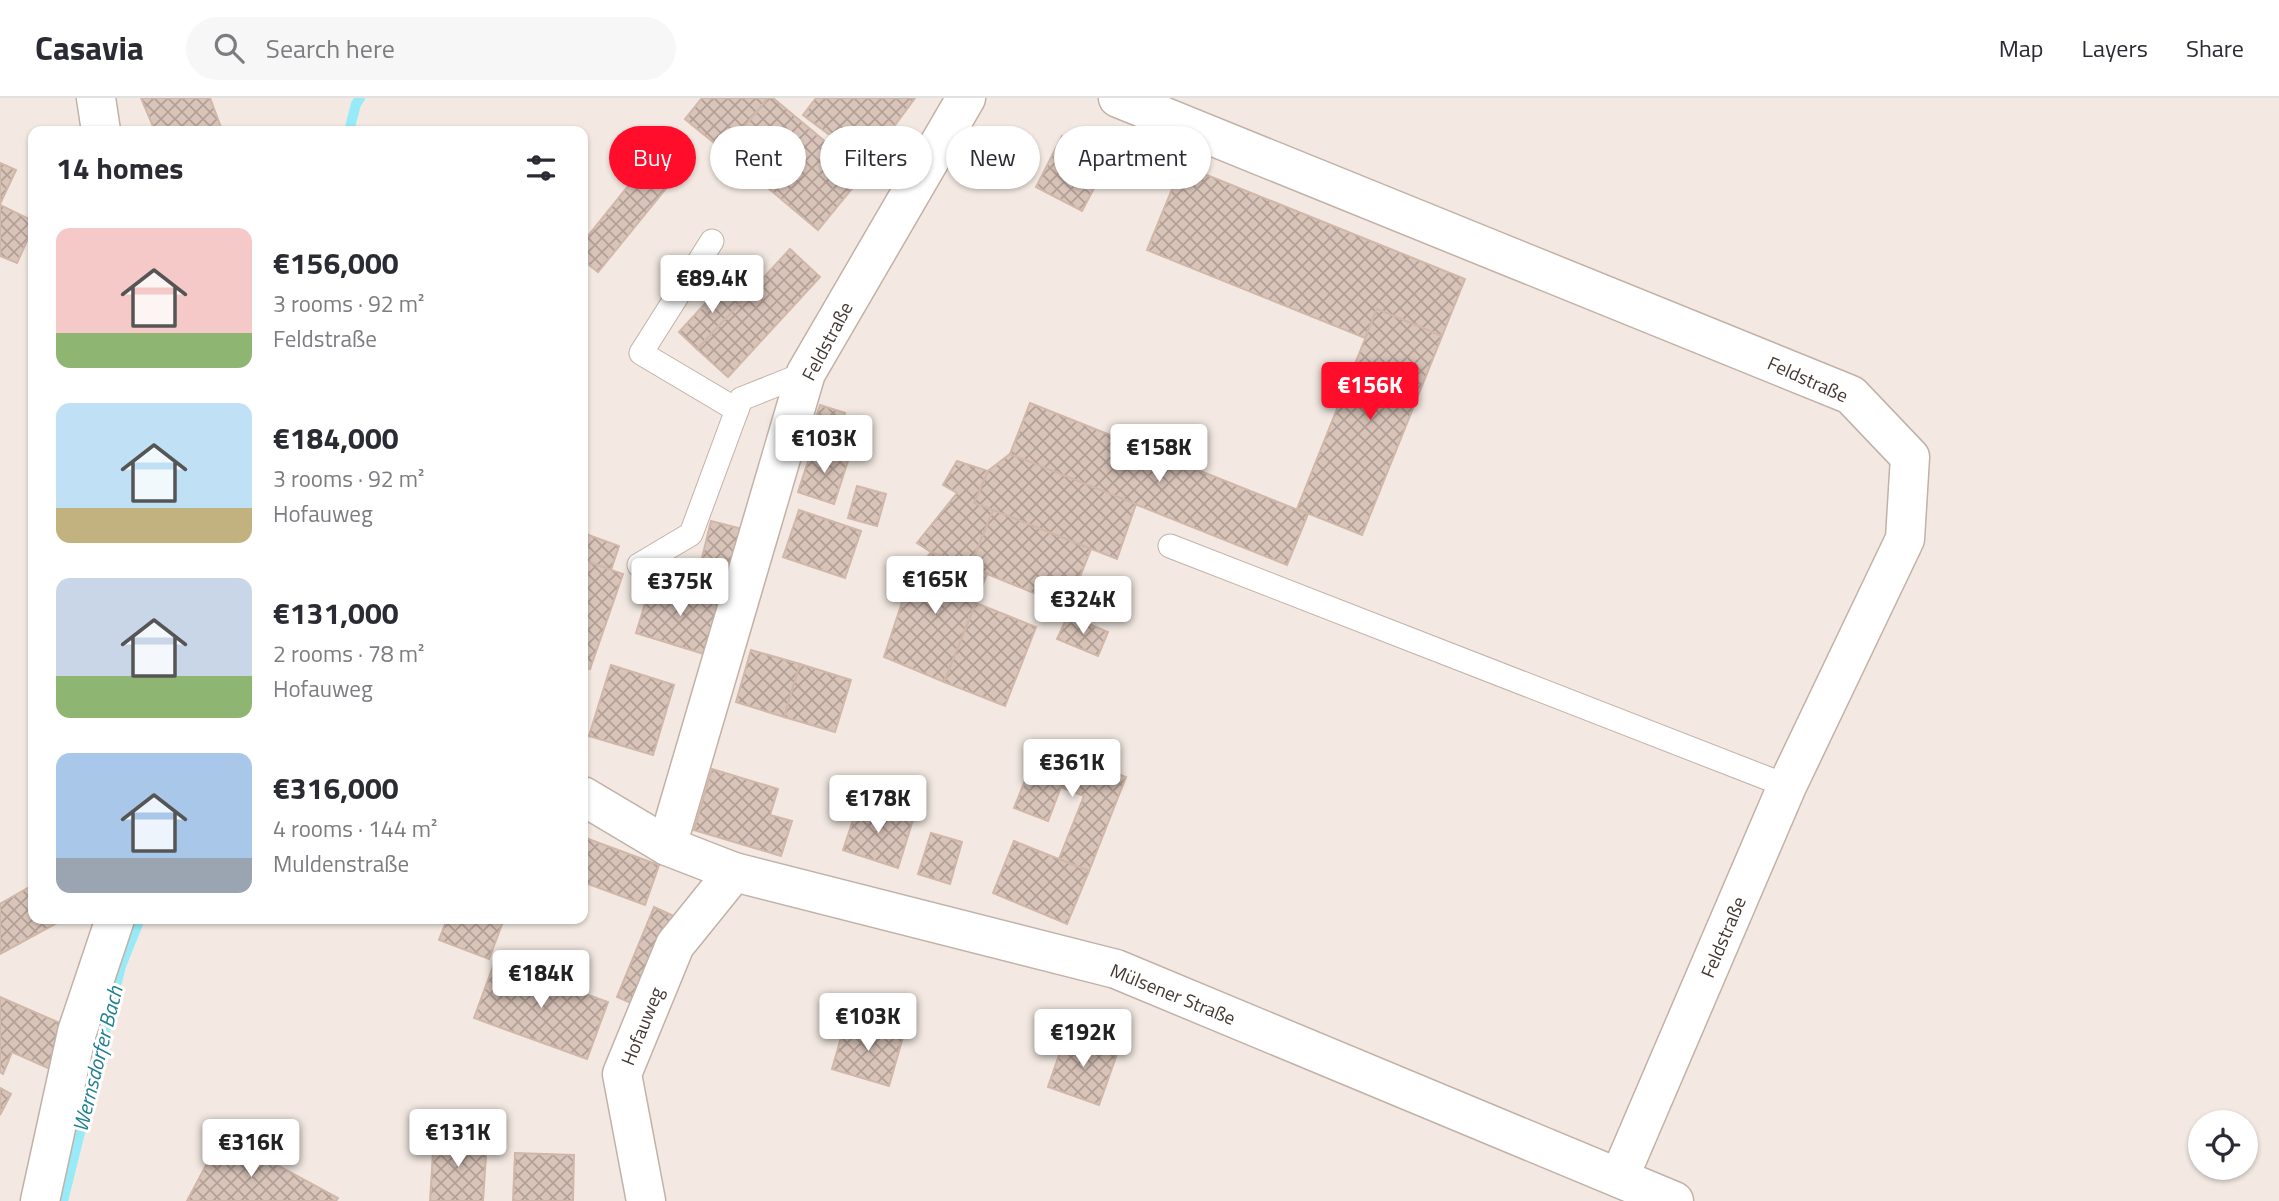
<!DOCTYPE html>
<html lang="en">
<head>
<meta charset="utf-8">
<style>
	:root { --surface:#fff; --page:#f7f7f7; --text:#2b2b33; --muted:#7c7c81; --line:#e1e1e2; --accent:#ff0d2b }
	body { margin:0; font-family:"Titillium Web",sans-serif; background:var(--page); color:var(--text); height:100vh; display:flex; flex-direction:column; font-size:26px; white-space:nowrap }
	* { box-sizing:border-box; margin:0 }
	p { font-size:23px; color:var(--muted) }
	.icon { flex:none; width:38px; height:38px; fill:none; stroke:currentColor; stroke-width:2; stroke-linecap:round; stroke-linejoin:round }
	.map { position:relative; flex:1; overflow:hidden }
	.drawer { position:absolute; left:28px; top:28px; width:560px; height:798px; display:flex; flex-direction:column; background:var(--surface); border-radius:14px; box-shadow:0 2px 5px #0004 }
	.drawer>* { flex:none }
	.guide { position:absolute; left:609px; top:28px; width:665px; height:63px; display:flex; gap:14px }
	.controls { position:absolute; left:2188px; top:1012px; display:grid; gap:14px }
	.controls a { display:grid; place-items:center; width:70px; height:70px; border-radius:50%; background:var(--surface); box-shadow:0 2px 5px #0004; font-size:35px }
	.price { position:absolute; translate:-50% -60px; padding:0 16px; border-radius:7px; background:#fff; color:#222; font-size:23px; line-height:46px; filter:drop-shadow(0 2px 4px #0008) }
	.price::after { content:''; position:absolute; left:50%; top:42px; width:21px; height:16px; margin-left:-10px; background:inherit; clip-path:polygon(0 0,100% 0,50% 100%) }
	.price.on { background:var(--accent); color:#fff }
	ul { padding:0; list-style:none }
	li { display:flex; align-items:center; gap:21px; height:175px; padding:0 28px }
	li span { display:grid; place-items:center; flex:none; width:196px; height:140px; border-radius:14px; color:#555 }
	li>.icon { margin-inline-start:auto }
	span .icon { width:84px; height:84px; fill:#fffc; stroke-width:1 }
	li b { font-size:30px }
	h2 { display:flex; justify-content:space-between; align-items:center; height:84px; padding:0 28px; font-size:30px }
	.pill { padding:0 24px; border-radius:32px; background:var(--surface); box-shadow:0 2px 5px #0004; font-size:24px; line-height:63px }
	.pill.on { background:var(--accent); color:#fff }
	header { display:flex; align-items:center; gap:42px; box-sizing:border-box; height:98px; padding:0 35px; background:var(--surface); border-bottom:2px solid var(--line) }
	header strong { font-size:33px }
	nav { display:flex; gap:38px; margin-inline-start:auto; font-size:24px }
	.search { width:490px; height:63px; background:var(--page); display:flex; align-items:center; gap:18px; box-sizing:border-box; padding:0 24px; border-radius:38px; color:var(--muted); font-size:26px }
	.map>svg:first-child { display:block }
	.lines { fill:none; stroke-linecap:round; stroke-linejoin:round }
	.stream { stroke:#97eaf7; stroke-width:10 }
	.building { fill:url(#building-cross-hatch); stroke:#d1b7a9; stroke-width:2 }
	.service-casing { stroke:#c2b1a7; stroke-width:25 }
	.minor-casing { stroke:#c2b1a7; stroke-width:41 }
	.tertiary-casing { stroke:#c2b1a7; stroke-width:41 }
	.service { stroke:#fff; stroke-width:23 }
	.minor { stroke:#fff; stroke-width:38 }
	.tertiary { stroke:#fff; stroke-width:38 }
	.labels { text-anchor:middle; stroke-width:6; stroke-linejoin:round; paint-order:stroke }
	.street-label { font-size:19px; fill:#453832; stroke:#fff }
	.water-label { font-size:21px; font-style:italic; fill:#1e7f90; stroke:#fff }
</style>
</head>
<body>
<header>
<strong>Casavia</strong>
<div class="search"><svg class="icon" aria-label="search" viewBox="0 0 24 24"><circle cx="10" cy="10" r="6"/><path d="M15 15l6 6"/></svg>Search here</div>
<nav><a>Map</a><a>Layers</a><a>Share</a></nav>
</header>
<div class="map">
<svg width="2279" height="1103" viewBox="0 0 2279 1103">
	<defs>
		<pattern id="building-cross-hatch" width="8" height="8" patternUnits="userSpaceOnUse" patternTransform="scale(1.75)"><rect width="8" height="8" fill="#d9c4b9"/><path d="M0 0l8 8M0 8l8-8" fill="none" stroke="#b2a097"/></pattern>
	</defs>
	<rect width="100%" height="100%" fill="#f3e9e2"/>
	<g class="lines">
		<g class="stream">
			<polyline points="349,33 356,6 360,0"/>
			<polyline points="63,1103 121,868 140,821"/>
		</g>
	</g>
	<g class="building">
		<polygon points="141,0 210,0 222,32 155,33"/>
		<polygon points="702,0 768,0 724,53 685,21"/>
		<polygon points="768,0 773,0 864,76 818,132 724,53"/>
		<polygon points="816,0 915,0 867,65 803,17"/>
		<polygon points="1062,38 1109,62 1082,113 1036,89"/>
		<polygon points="662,46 686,66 598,174 583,162 583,144"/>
		<polygon points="0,65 16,72 0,106"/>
		<polygon points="1182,67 1465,181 1442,238 1377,211 1365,240 1147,152"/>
		<polygon points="0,107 33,123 33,130 17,165 0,158"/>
		<polygon points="790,151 820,179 728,279 697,251"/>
		<polygon points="727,182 745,200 697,251 679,234"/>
		<polygon points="1377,211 1442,238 1362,437 1297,411"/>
		<polygon points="1030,305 1308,416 1287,467 1010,356"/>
		<polygon points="820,307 845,315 837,342 811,334"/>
		<polygon points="813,348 849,360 834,406 798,394"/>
		<polygon points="1010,356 1136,406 1117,461 974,405 988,373"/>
		<polygon points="957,363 988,373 974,405 993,412 970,469 931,454 917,445 957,395 943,387"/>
		<polygon points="857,388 886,396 877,428 848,420"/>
		<polygon points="799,412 861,433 845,480 783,459"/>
		<polygon points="993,412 1091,451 1068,509 970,469"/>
		<polygon points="711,423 746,432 734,473 701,464"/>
		<polygon points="583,435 619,448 611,472 583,462"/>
		<polygon points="931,454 987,476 944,584 884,559 909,483"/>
		<polygon points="583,462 623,476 590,571 583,569"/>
		<polygon points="652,483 723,505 707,557 636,535"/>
		<polygon points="976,505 1036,529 1005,608 944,584"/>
		<polygon points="1068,517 1108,534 1098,558 1057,541"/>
		<polygon points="751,552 800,566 784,619 736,604"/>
		<polygon points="800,566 851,582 835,634 784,619"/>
		<polygon points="611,567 674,587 653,657 589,638"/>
		<polygon points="1040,645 1126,679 1089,773 1059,761 1084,698 1061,689 1048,723 1014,710"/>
		<polygon points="712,671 778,691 770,717 792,723 781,758 694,732"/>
		<polygon points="859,704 913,722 898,770 843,752"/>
		<polygon points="931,735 962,744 950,786 918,776"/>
		<polygon points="583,739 659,767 645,807 583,784"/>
		<polygon points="1014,743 1089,773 1067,826 993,795"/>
		<polygon points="33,787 33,821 54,821 57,825 0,856 0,806"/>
		<polygon points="654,809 676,819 638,908 617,899"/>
		<polygon points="447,821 504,821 489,861 439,842"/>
		<polygon points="495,863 608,904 587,961 474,920"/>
		<polygon points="0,899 69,929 50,971 12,954 3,976 0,974"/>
		<polygon points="846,922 903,939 889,988 832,971"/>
		<polygon points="1067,934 1118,953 1099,1007 1048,989"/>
		<polygon points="0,990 11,996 0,1017"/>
		<polygon points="222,1037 338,1100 336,1103 187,1103"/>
		<polygon points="434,1038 487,1042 483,1103 430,1103"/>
		<polygon points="515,1055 574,1057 573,1103 513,1103"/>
	</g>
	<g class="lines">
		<defs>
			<g id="service">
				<polyline points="712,143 641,255 737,312"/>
				<polyline points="1170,448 1787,688"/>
				<polyline points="639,467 691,436 741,301 806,275"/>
			</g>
			<g id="minor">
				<polyline points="1118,0 1851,297 1910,359 1905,441 1787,688 1619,1080"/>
				<polyline points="667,748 806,275 966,0"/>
				<polyline points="40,1103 77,934 115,821"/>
				<polyline points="646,1103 622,976 675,847 734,774"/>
			</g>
			<g id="tertiary">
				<polyline points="96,0 101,33"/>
				<polyline points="583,698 667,748 734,774 1116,871 1674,1103"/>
			</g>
		</defs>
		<use href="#service" class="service-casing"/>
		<use href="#minor" class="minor-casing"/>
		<use href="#tertiary" class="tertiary-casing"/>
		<use href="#service" class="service"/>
		<use href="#minor" class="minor"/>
		<use href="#tertiary" class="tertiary"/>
	</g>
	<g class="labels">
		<g class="street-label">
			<text transform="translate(827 243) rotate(-62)" y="7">Feldstraße</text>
			<text transform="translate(1808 281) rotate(24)" y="7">Feldstraße</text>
			<text transform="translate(1723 839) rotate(-67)" y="7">Feldstraße</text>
			<text transform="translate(1173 896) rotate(22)" y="7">Mülsener Straße</text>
			<text transform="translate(642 928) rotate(-68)" y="7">Hofauweg</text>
		</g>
		<g class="water-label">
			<text transform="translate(98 961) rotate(-76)" y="7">Wernsdorfer Bach</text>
		</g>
	</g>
</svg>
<div class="controls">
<a><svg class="icon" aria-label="locate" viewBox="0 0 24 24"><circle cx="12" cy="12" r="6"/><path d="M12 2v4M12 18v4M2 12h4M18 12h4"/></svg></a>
</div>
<b class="price" style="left:712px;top:217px">€89.4K</b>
<b class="price on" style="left:1370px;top:324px">€156K</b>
<b class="price" style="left:824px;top:377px">€103K</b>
<b class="price" style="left:1159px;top:386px">€158K</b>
<b class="price" style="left:935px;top:518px">€165K</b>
<b class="price" style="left:680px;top:520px">€375K</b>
<b class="price" style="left:1083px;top:538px">€324K</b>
<b class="price" style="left:1072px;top:701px">€361K</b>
<b class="price" style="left:878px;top:737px">€178K</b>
<b class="price" style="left:541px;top:912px">€184K</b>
<b class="price" style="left:868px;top:955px">€103K</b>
<b class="price" style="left:1083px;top:971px">€192K</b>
<b class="price" style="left:458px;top:1071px">€131K</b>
<b class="price" style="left:251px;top:1081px">€316K</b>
<div class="guide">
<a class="pill on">Buy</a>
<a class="pill">Rent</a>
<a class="pill">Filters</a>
<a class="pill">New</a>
<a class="pill">Apartment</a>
</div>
<section class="drawer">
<h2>14 homes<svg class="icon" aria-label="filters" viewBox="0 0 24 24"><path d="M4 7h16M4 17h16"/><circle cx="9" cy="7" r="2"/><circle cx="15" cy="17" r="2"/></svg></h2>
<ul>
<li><span style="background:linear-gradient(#f6c9c9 75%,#8fb573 0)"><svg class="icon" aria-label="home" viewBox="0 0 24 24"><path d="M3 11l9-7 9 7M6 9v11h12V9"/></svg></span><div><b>€156,000</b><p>3 rooms · 92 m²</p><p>Feldstraße</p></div></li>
<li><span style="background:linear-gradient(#bfe0f5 75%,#c2b280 0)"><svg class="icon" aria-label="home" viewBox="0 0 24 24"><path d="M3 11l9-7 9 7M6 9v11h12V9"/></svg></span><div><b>€184,000</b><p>3 rooms · 92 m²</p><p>Hofauweg</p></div></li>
<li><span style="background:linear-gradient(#c9d6e8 70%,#8fb573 0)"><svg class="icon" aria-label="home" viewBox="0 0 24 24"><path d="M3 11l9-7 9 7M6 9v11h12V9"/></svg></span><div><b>€131,000</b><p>2 rooms · 78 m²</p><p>Hofauweg</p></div></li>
<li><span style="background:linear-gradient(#a9c7e8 75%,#9aa5b1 0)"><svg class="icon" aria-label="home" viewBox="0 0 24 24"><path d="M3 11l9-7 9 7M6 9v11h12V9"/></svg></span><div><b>€316,000</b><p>4 rooms · 144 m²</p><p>Muldenstraße</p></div></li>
</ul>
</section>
</div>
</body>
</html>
